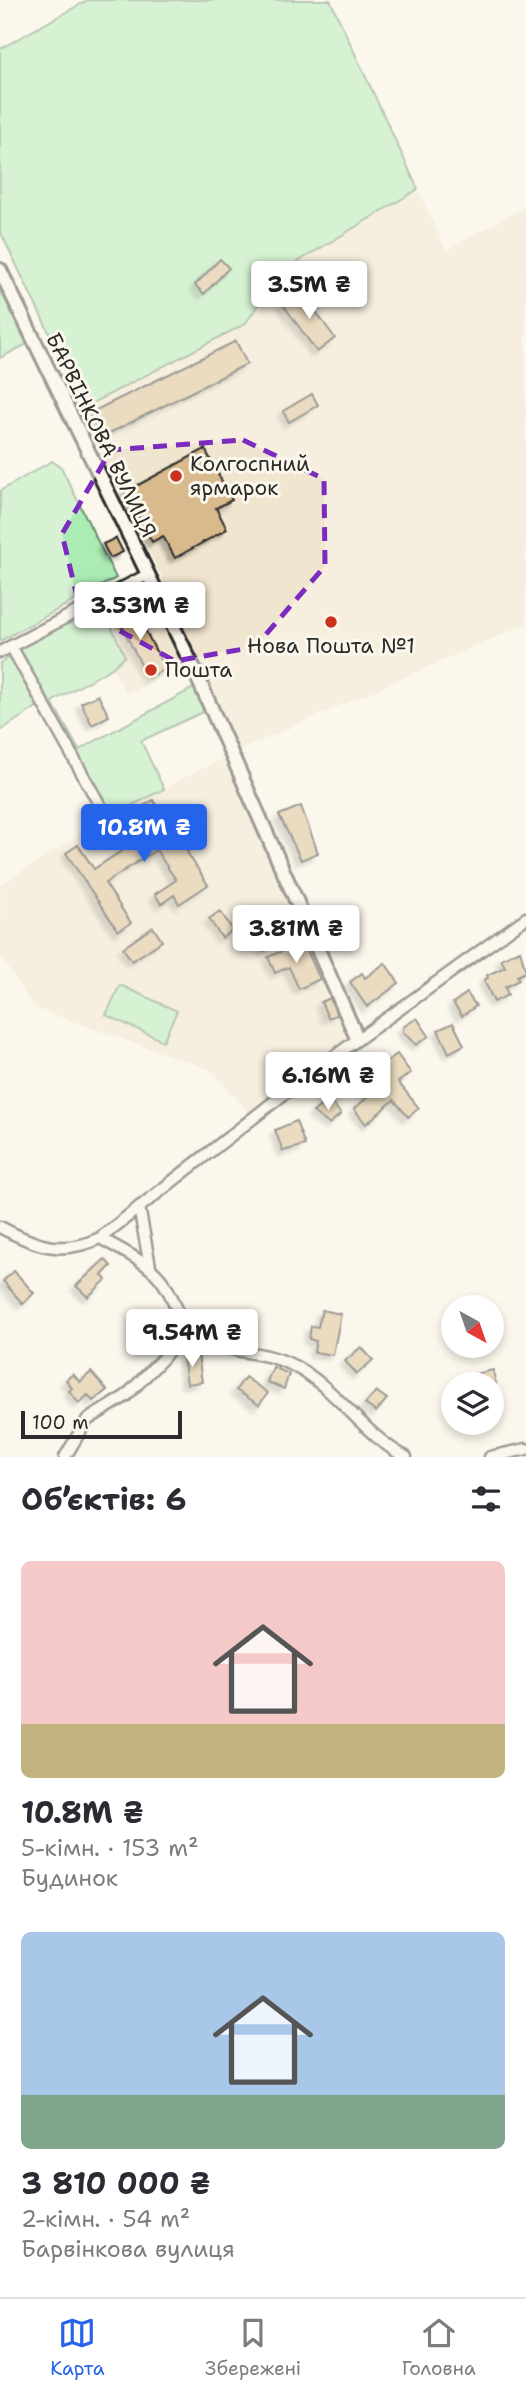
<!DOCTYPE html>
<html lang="uk">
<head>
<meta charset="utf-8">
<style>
	:root { --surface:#fff; --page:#f2f2f3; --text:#2b2b33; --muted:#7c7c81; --line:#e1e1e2; --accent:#2563eb }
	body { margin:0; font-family:"Shantell Sans",sans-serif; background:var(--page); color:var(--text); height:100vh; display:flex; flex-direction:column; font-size:26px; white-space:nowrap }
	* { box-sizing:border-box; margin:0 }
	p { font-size:23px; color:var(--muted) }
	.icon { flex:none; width:38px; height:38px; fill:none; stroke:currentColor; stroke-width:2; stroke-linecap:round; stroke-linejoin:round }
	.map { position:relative; height:1457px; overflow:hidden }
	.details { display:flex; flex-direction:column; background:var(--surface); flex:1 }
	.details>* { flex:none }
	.needle { width:46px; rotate:140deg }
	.tools { position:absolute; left:441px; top:1295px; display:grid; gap:14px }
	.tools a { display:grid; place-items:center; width:63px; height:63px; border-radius:50%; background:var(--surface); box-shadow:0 4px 10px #0003; font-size:35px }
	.scale { position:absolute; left:21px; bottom:18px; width:161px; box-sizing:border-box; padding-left:7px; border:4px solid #2b2b2b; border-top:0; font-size:19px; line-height:24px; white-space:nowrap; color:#2b2b2b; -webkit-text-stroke:5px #fbf7ec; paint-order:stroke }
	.price { position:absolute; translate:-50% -60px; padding:0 16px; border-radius:7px; background:#fff; color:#222; font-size:23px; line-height:46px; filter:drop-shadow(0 2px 4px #0008) }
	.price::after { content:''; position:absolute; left:50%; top:42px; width:21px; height:16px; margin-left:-10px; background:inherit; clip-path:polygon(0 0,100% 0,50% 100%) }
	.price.on { background:var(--accent); color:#fff }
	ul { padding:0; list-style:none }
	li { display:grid; align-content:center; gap:14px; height:371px; padding:0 21px }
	li span { display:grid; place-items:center; height:217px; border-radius:10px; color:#555 }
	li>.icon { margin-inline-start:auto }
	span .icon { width:126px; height:126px; fill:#fffc; stroke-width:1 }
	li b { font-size:30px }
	h2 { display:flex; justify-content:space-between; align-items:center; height:84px; padding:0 21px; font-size:30px }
	.tab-bar { display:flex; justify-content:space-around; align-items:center; height:98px; border-top:2px solid var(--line); background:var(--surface); font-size:19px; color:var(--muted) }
	.tab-bar a { display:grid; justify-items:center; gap:4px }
	.tab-bar .on { color:var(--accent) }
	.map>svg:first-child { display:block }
	.built { fill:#f0e5cf }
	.green { fill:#aaecb4; stroke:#6a8c70; stroke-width:2 }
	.building { fill:#d8ba8c; stroke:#2b2b2b; stroke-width:2; filter:url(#shadow) }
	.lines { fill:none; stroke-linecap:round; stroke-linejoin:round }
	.minor-casing { stroke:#2b2b2b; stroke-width:15 }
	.tertiary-casing { stroke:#2b2b2b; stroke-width:18 }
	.minor { stroke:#fbf7ec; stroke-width:10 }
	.tertiary { stroke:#fbf7ec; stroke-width:12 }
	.marked { fill:none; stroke:#7b2cbf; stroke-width:5; stroke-dasharray:14 9; stroke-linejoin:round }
	.poi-dot { fill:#c8321e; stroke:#fbf7ec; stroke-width:2.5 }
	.labels { text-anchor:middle; stroke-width:6; stroke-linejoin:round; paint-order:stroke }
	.street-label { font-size:21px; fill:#2b2b2b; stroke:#fbf7ec }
	.poi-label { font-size:21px; fill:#2b2b2b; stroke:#fbf7ec; text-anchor:start }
</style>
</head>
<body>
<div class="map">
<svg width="526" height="1457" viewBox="0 0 526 1457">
	<defs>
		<filter id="shadow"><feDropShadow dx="-5" dy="5" stdDeviation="2" flood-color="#0004"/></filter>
	</defs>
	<rect width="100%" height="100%" fill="#fbf7ec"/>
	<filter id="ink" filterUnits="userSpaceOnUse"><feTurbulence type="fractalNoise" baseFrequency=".0143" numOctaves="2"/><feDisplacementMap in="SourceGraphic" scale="14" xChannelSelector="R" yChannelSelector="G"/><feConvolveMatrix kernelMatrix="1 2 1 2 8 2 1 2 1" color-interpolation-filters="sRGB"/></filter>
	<g filter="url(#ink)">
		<g class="built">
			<polygon points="418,189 446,250 526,206 526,624 233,753 357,1038 253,1117 210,1070 34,1008 0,956 0,885 107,818 232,753 165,584 78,410 245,324 281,272"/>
			<polygon points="136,587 152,597 184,661 171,672 127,695 112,668 125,656 101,605"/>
		</g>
		<g class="green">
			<polygon points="88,0 330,0 418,189 281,272 245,324 85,407 0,231 0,49"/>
			<polygon points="0,288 27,344 0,358"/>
			<polygon points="52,461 61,467 116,578 0,641 0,491"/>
			<polygon points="101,605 125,656 112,668 52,702 79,750 197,686 207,710 141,741 164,789 111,816 17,652 21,647"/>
			<polygon points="8,658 14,661 38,706 0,731 0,663"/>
			<polygon points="120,985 177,1011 163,1041 106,1015"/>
		</g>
		<g class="building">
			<polygon points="220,259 229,268 204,294 195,285"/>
			<polygon points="300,290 335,338 317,352 282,303"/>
			<polygon points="236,341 247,364 102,437 90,413"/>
			<polygon points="312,394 318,405 289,422 283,411"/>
			<polygon points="205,449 232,500 216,508 227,529 175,558 163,536 152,542 125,492"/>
			<polygon points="116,538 123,552 110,558 103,544"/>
			<polygon points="133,606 165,669 148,678 116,615"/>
			<polygon points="98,695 109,716 92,725 81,703"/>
			<polygon points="153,800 172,829 178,825 193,847 187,852 208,885 179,904 174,895 161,904 155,894 176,880 156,850 105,883 131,923 118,931 66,853 78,845 94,869 147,834 133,813"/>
			<polygon points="301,806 318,853 301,860 279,815"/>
			<polygon points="220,911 233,930 222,938 209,919"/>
			<polygon points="280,911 294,927 265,951 252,935"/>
			<polygon points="153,927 162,941 132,961 123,948"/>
			<polygon points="303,942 320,979 299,989 289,967 275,973 268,957"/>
			<polygon points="520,950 526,972 517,976 519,980 505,987 508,995 494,1002 484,980 488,978 487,975 505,967 501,959"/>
			<polygon points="385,963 399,983 367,1007 350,982 362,973 365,978"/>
			<polygon points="467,993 476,1006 462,1016 453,1003"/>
			<polygon points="330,998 337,1015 328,1018 321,1002"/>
			<polygon points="417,1018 429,1036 416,1045 403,1032 403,1027"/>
			<polygon points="453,1023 464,1045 449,1053 438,1030"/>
			<polygon points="397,1054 411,1073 398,1082 419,1108 408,1117 394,1100 366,1124 354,1109 368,1097 350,1076 365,1063 373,1072"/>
			<polygon points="329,1099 341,1114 329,1124 313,1112"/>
			<polygon points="296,1121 305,1145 283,1151 275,1130"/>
			<polygon points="105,1259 111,1266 102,1275 106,1280 88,1297 76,1286"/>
			<polygon points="14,1271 34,1293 23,1304 3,1281"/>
			<polygon points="322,1310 341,1314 333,1355 314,1352 316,1341 309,1339 311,1326 318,1327"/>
			<polygon points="361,1347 373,1360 357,1374 345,1361"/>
			<polygon points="198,1354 202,1382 187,1384 183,1356"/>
			<polygon points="273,1367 289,1374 284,1389 267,1382"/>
			<polygon points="493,1370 496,1384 473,1384 471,1375"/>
			<polygon points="91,1372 107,1390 93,1401 88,1395 79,1403 69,1391 72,1388 66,1380 73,1374 80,1382"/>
			<polygon points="245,1377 268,1393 259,1405 236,1390"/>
			<polygon points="376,1391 387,1399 376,1412 365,1404"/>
		</g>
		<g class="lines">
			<defs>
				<g id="minor">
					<polyline points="11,646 107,818"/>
					<polyline points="0,652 147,575"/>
					<polyline points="139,1207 150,1266"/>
					<path d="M0,1227C36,1246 61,1256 100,1238L303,1079L526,918"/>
					<path d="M184,1329C214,1356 257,1346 294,1366C337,1388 363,1435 406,1457"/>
					<path d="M65,1457L87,1420L126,1396L164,1357L184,1329C165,1270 152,1267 100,1238"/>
					<polyline points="490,1457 526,1449"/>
				</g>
				<polyline id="tertiary" points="0,270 193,667 357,1038"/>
			</defs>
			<use href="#minor" class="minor-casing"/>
			<use href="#tertiary" class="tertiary-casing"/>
			<use href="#minor" class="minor"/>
			<use href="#tertiary" class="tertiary"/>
		</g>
	</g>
	<path d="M0 0H526V1457H0ZM243,440L324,479L325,566L255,647L175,661L80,609L62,534L111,450Z" fill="#fbf7ec" fill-opacity=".55" fill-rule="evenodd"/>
	<path class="marked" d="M243,440L324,479L325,566L255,647L175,661L80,609L62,534L111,450Z"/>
	<g class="poi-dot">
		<circle cx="176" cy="476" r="7"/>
		<circle cx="331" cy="622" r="7"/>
		<circle cx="151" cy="670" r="7"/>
	</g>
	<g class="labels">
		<g class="street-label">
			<text transform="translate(101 435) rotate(64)" y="7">БАРВІНКОВА ВУЛИЦЯ</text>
		</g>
		<g class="poi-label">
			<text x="190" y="471">Колгоспний<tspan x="190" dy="24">ярмарок</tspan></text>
			<text x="331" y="653" text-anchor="middle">Нова Пошта №1</text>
			<text x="165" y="677">Пошта</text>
		</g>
	</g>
</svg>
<div class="tools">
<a><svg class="needle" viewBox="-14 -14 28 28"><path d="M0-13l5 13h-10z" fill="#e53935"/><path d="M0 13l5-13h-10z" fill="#7c7c81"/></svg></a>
<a><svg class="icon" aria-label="layers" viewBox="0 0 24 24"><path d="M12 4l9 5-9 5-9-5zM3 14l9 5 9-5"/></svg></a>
</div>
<div class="scale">100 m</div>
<b class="price" style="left:309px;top:321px">3.5M ₴</b>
<b class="price" style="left:140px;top:642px">3.53M ₴</b>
<b class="price on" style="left:144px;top:864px">10.8M ₴</b>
<b class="price" style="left:296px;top:965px">3.81M ₴</b>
<b class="price" style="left:328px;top:1112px">6.16M ₴</b>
<b class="price" style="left:192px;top:1369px">9.54M ₴</b>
</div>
<section class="details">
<h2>Об’єктів: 6<svg class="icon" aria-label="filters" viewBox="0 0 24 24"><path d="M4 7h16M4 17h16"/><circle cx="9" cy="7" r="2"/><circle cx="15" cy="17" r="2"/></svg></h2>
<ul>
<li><span style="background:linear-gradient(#f6c9c9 75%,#c2b280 0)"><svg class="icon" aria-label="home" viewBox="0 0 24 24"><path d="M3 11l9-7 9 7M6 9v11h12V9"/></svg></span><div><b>10.8M ₴</b><p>5-кімн. · 153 m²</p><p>Будинок</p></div></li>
<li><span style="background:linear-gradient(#a9c7e8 75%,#7fa58c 0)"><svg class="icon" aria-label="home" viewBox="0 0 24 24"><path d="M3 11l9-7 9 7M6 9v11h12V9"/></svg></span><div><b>3 810 000 ₴</b><p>2-кімн. · 54 m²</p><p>Барвінкова вулиця</p></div></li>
</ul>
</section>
<nav class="tab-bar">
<a class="on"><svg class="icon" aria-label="map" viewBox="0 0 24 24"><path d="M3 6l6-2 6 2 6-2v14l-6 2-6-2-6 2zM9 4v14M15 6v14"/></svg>Карта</a>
<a><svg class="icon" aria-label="saved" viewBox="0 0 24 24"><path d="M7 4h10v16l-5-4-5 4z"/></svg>Збережені</a>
<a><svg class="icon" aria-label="home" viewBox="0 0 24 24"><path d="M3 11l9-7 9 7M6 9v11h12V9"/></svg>Головна</a>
</nav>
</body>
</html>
